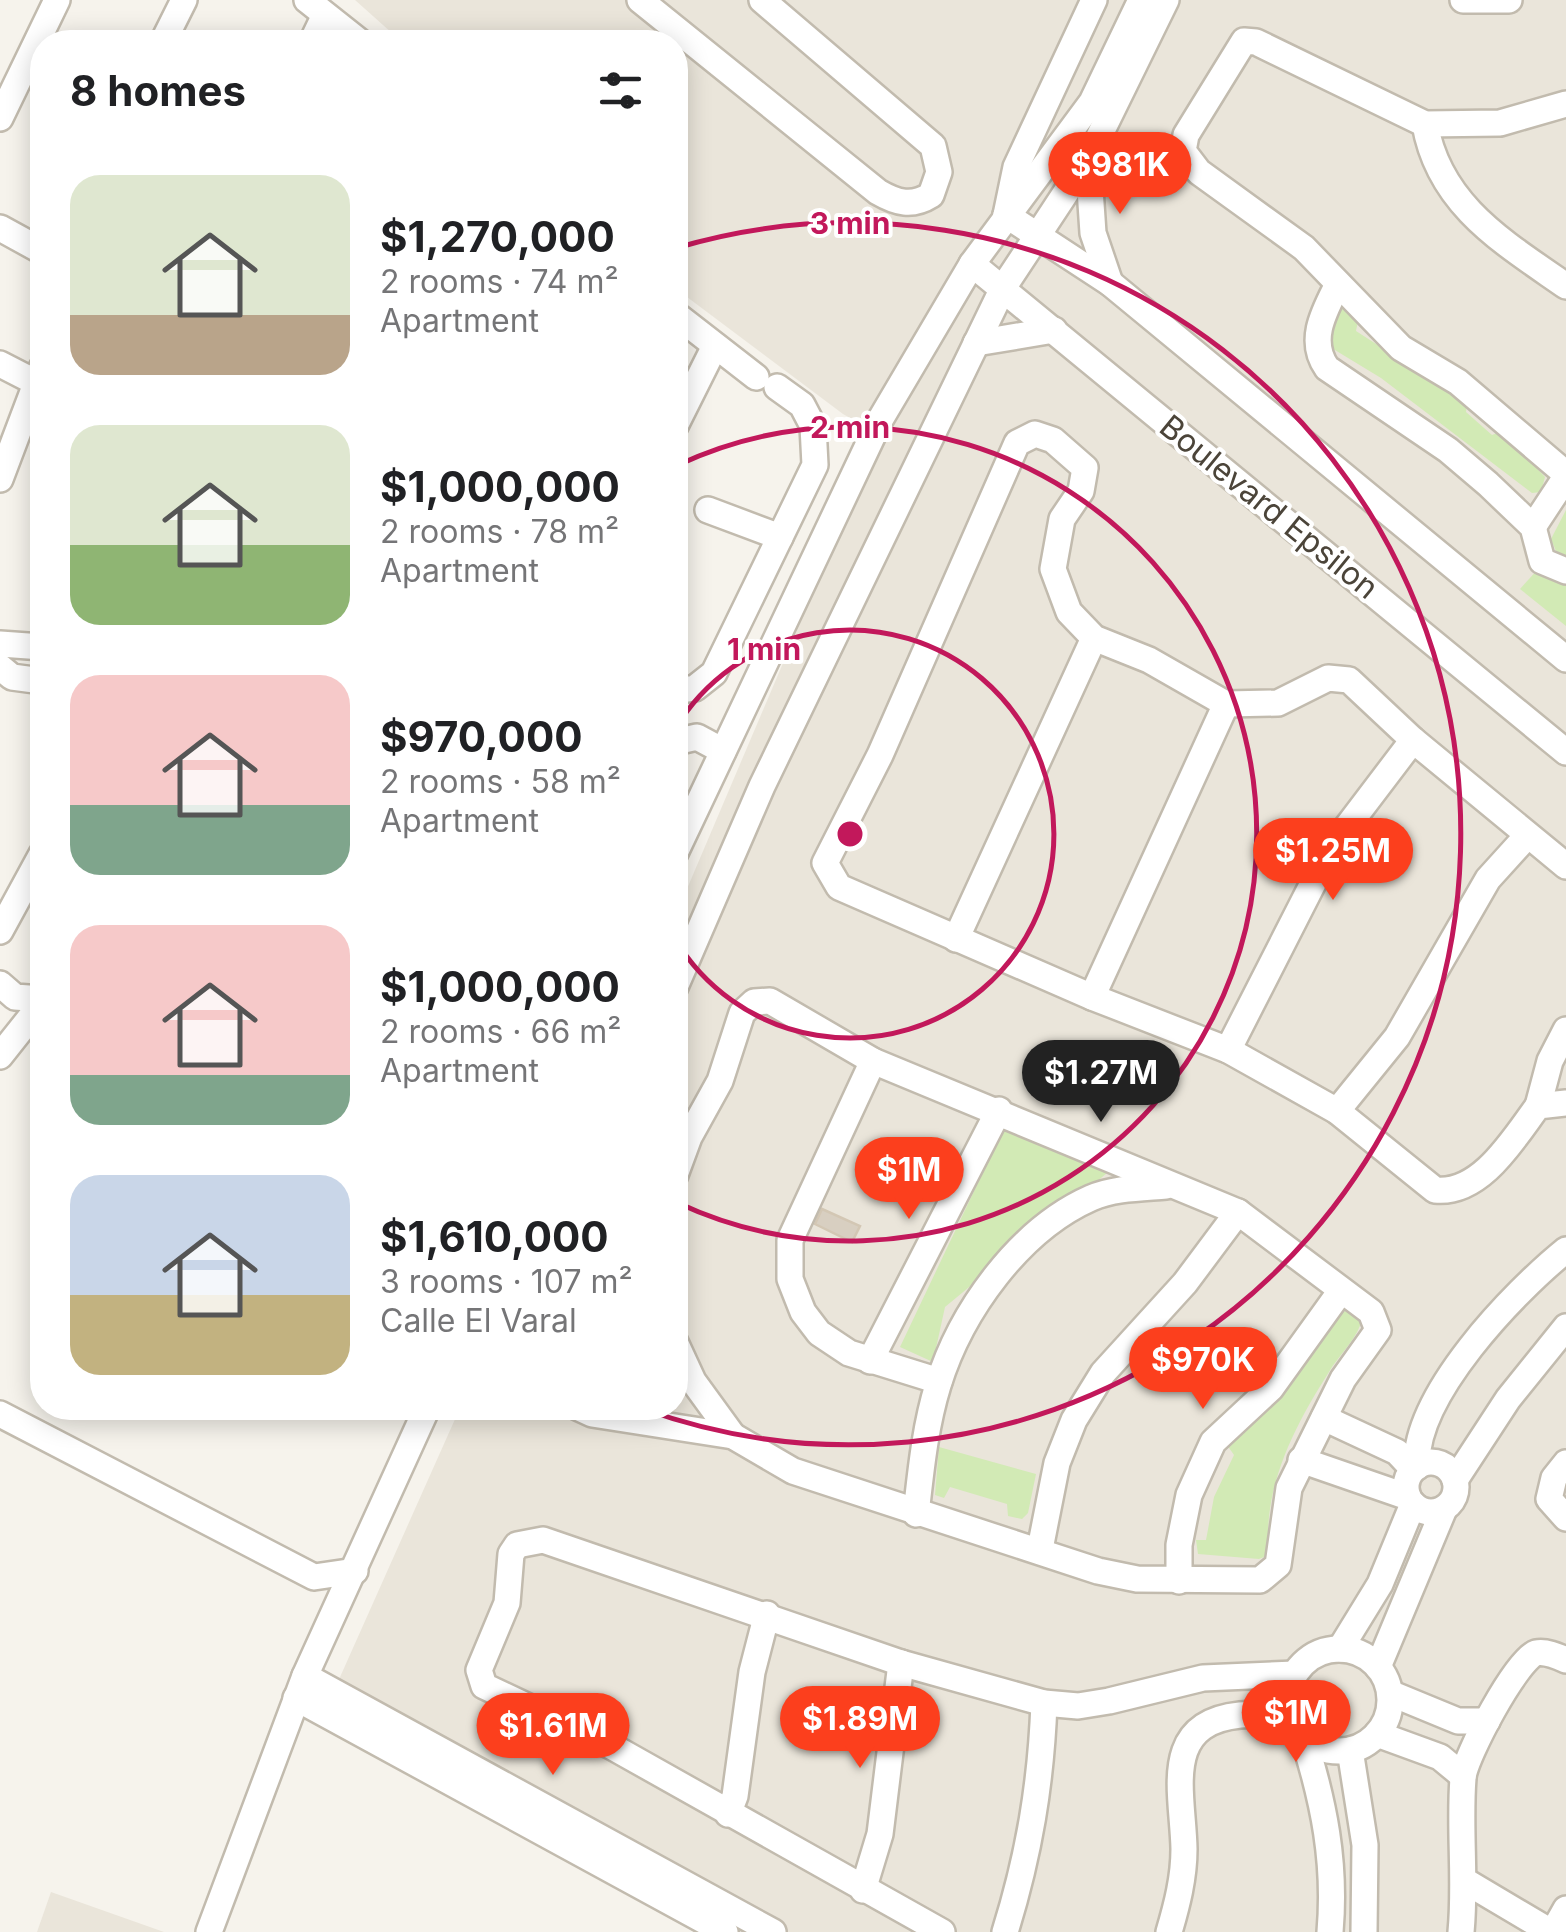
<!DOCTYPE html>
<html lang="en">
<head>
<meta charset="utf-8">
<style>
	:root { --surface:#fff; --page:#f6f6f6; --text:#202124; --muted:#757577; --accent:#fc3f1d }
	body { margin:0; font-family:Inter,sans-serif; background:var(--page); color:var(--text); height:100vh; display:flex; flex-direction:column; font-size:38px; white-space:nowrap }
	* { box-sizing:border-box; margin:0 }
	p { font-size:32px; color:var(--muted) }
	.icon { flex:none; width:55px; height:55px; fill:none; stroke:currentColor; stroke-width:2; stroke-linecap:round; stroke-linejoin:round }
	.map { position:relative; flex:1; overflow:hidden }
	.details { position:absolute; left:30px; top:30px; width:658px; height:1390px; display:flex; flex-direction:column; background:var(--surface); border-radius:40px; box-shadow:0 5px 25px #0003 }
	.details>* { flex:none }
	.price { position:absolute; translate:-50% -85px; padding:0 22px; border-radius:35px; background:var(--accent); color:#fff; font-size:32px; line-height:65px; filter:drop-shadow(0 2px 5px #0008) }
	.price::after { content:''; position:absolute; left:50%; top:60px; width:30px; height:22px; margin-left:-15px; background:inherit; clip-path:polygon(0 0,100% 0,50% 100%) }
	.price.current { background:#222; color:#fff }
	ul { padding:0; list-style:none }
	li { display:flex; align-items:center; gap:30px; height:250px; padding:0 40px }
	li span { display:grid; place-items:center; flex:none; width:280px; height:200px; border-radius:30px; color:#555 }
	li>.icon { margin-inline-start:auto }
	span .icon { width:120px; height:120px; fill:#fffc; stroke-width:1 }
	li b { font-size:42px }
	h2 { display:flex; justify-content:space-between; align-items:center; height:120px; padding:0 40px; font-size:42px }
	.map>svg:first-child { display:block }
	.residential { fill:#eae5da }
	.green { fill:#d2eab5 }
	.building { fill:#d8cfc1; stroke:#d3c7b4; stroke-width:2.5 }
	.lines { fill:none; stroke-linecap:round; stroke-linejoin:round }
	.minor-casing { stroke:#c2bbae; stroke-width:30 }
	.minor { stroke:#fff; stroke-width:25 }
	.ring { fill:none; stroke:#c2185b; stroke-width:5 }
	.labels { text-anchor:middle; stroke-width:8; stroke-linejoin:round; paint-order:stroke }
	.street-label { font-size:32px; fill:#4b4439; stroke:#fff }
	.centre { fill:#c2185b; stroke:#fff; stroke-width:5 }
	.ring-label { font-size:30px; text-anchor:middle; font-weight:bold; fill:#c2185b; stroke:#fff; stroke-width:8; stroke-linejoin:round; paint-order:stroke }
</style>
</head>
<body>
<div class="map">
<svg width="1566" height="1932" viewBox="0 0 1566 1932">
	<rect width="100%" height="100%" fill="#f6f3ec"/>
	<g class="residential">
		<polygon points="355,0 1566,0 1566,1932 702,1932 320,1722 460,1408 675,1408 675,917 880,435 843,414 675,288 675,42 402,42"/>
		<polygon points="51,1892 164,1932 37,1932"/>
	</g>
	<g class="green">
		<polygon points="1339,308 1351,309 1358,321 1356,331 1387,351 1393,347 1467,404 1466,412 1492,435 1502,431 1545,477 1541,492 1532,493 1381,378 1325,344"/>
		<polygon points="1566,510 1566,558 1558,556 1551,539"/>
		<polygon points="1539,568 1566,580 1566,626 1520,589"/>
		<polygon points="1004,1128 1107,1173 945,1307 933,1362 900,1347"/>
		<path d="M1348,1311L1362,1319C1358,1338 1339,1355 1329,1372C1294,1427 1262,1488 1269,1555L1259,1559L1198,1554L1196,1540H1206L1214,1497L1234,1455L1227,1445L1283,1393L1340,1312Z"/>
		<polygon points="939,1447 1036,1474 1028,1513 1022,1519 1008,1516 1007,1504 950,1487 944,1498 935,1495"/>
	</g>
	<polygon class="building" points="822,1209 860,1226 852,1242 815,1224"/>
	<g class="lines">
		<defs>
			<g id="minor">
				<polyline points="307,0 360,42"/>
				<path d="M640,0L878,192C897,203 912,207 931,195L939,172L933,146L762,0"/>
				<polyline points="1463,0 1509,0"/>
				<polyline points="163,42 184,0"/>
				<polyline points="312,42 325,15"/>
				<polyline points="1566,104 1500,123 1425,124 1256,42 1244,41 1186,135 1183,151 1199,172 1304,248 1401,348 1458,382 1566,474"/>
				<polyline points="0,118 57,0"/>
				<path d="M1425,124C1439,205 1503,242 1566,286"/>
				<polyline points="1088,159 1093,233 1110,283"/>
				<polyline points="1006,215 1110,283 1566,659"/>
				<polyline points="1006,215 1016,167 1094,0"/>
				<polyline points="0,228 42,251"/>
				<polyline points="972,264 1566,752"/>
				<path d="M1338,284C1325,310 1307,340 1327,368L1448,450L1488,484L1533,527L1542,561L1566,571"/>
				<polyline points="675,314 756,377"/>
				<polyline points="976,343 1054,330"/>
				<polyline points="0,364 35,382"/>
				<polyline points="675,426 715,346"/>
				<polyline points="0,479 42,368"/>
				<polyline points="708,510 780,537"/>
				<polyline points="1533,527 1566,477"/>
				<polyline points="0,644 42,647"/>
				<polyline points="0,667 12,677 42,681"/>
				<polyline points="675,691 695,688 714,673 815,465 813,426 802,405 777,387"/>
				<polyline points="675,742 697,737 723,751"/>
				<polyline points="675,853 880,420 972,264 1092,102 1141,0"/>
				<path d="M1566,866L1413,740L1349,680L1328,678L1278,703L1226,704L1149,660L1094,638L1069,612L1053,569L1062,519L1081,491L1085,468L1053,440L1035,434L1017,443L880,755L825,863L839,887L1092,997L1228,1050L1337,1111L1435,1190C1481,1195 1514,1138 1538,1106L1566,1103"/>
				<polyline points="0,931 42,854"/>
				<polyline points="956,939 1094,638"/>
				<polyline points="0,984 15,997 42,999"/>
				<polyline points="675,987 762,786 1003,288 1088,159 1166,0"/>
				<polyline points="1092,997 1226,704"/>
				<polyline points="1228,1050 1331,848 1413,740"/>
				<polyline points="0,1056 42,1003"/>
				<polyline points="873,1061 790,1240 790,1279 803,1312 819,1333 849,1353 939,1381"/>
				<polyline points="1538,1106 1550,1061 1566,1030"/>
				<polyline points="1337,1111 1397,1037 1488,879 1527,836"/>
				<polyline points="675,1342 693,1381 733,1436"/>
				<polyline points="870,1361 999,1110"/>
				<polyline points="579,1408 592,1414 733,1436 793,1471 1098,1571 1137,1579 1260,1580 1278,1565 1289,1488 1343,1379 1378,1330 1371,1312 1238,1212 873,1061 770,1001 754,1002 742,1013 720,1081 689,1137 675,1175"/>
				<polyline points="0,1414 314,1577 355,1571"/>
				<polyline points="1324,1418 1397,1452 1413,1469"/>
				<polyline points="1301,1460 1408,1497"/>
				<circle cx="1431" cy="1487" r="25"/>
				<polyline points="1566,1463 1554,1478 1549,1499 1566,1518"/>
				<path d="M1417,1467C1413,1396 1514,1292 1566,1250"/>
				<polyline points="1455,1480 1508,1399 1566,1327"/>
				<path d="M916,1514C921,1470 925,1427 938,1385C961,1311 1019,1230 1091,1198C1114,1188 1142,1188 1166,1186"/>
				<polyline points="1040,1549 1057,1463 1074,1420 1103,1373 1185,1283 1238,1212"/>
				<polyline points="1179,1581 1179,1545 1189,1495 1213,1442 1271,1388 1340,1292"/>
				<polyline points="1340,1649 1380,1584 1413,1504"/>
				<circle cx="1339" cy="1700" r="51"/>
				<polyline points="1378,1667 1444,1509"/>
				<polyline points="305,1676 773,1932"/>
				<polyline points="1390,1693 1458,1721 1487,1721"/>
				<polyline points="296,1698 725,1932"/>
				<polyline points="1377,1734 1440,1757 1463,1776"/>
				<path d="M1303,1736C1324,1803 1336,1862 1330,1932"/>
				<polyline points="1350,1750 1365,1845 1364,1932"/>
				<polyline points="728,1814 735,1796 752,1672 767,1614"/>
				<polyline points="1465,1881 1551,1932"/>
				<polyline points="863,1890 880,1834 901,1663"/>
				<polyline points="209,1932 305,1676 427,1408"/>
				<polyline points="942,1932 611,1746 484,1686 479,1670 507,1603 511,1554 517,1545 543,1540 901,1663 1044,1703 1078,1706 1109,1701 1203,1678 1295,1674"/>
				<path d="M1005,1932C1029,1855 1041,1784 1044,1703"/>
				<path d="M1169,1932C1177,1905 1184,1878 1184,1849C1183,1793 1160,1723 1240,1715C1263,1713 1279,1713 1297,1729"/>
				<path d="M1461,1932C1466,1881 1459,1828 1463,1778C1465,1756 1517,1659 1536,1653C1546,1651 1557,1656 1566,1660"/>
				<polyline points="1553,1932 1566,1909"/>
			</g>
		</defs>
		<use href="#minor" class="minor-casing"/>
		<use href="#minor" class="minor"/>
	</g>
	<g class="ring">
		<path d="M675 729A204 204 0 1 1 675 939"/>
		<path d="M678 465A407 407 0 1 1 678 1203"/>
		<path d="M676 248A611 611 0 1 1 641 1408"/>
	</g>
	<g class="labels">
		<g class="street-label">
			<text transform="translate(1269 507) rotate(39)" y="11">Boulevard Epsilon</text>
		</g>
	</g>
	<circle cx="850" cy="834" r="15" class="centre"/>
	<g class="ring-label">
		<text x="850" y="234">3 min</text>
		<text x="850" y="438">2 min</text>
		<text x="764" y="660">1 min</text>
	</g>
</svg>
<b class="price" style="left:1120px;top:217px">$981K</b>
<b class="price" style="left:1333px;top:903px">$1.25M</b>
<b class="price current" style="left:1101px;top:1125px">$1.27M</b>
<b class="price" style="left:909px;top:1222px">$1M</b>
<b class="price" style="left:1203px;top:1412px">$970K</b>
<b class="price" style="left:1296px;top:1765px">$1M</b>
<b class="price" style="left:860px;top:1771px">$1.89M</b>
<b class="price" style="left:553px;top:1778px">$1.61M</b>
<section class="details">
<h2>8 homes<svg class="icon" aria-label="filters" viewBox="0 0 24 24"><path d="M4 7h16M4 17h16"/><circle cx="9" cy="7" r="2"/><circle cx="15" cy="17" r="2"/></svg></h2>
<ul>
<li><span style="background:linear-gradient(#dfe7d0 70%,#b9a48a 0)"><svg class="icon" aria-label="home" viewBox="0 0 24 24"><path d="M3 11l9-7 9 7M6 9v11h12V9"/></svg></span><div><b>$1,270,000</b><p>2 rooms · 74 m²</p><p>Apartment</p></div></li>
<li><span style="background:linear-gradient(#dfe7d0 60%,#8fb573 0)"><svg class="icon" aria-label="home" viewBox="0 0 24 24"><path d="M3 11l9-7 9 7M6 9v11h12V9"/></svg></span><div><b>$1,000,000</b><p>2 rooms · 78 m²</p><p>Apartment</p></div></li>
<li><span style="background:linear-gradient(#f6c9c9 65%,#7fa58c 0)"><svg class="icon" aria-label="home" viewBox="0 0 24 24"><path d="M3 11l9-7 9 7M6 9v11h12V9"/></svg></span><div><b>$970,000</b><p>2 rooms · 58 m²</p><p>Apartment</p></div></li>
<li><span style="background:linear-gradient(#f6c9c9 75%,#7fa58c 0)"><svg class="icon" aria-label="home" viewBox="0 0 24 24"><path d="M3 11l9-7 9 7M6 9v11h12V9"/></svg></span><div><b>$1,000,000</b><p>2 rooms · 66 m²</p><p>Apartment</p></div></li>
<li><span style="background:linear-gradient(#c9d6e8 60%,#c2b280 0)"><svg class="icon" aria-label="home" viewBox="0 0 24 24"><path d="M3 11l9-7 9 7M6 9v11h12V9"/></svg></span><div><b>$1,610,000</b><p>3 rooms · 107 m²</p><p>Calle El Varal</p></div></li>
</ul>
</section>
</div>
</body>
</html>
